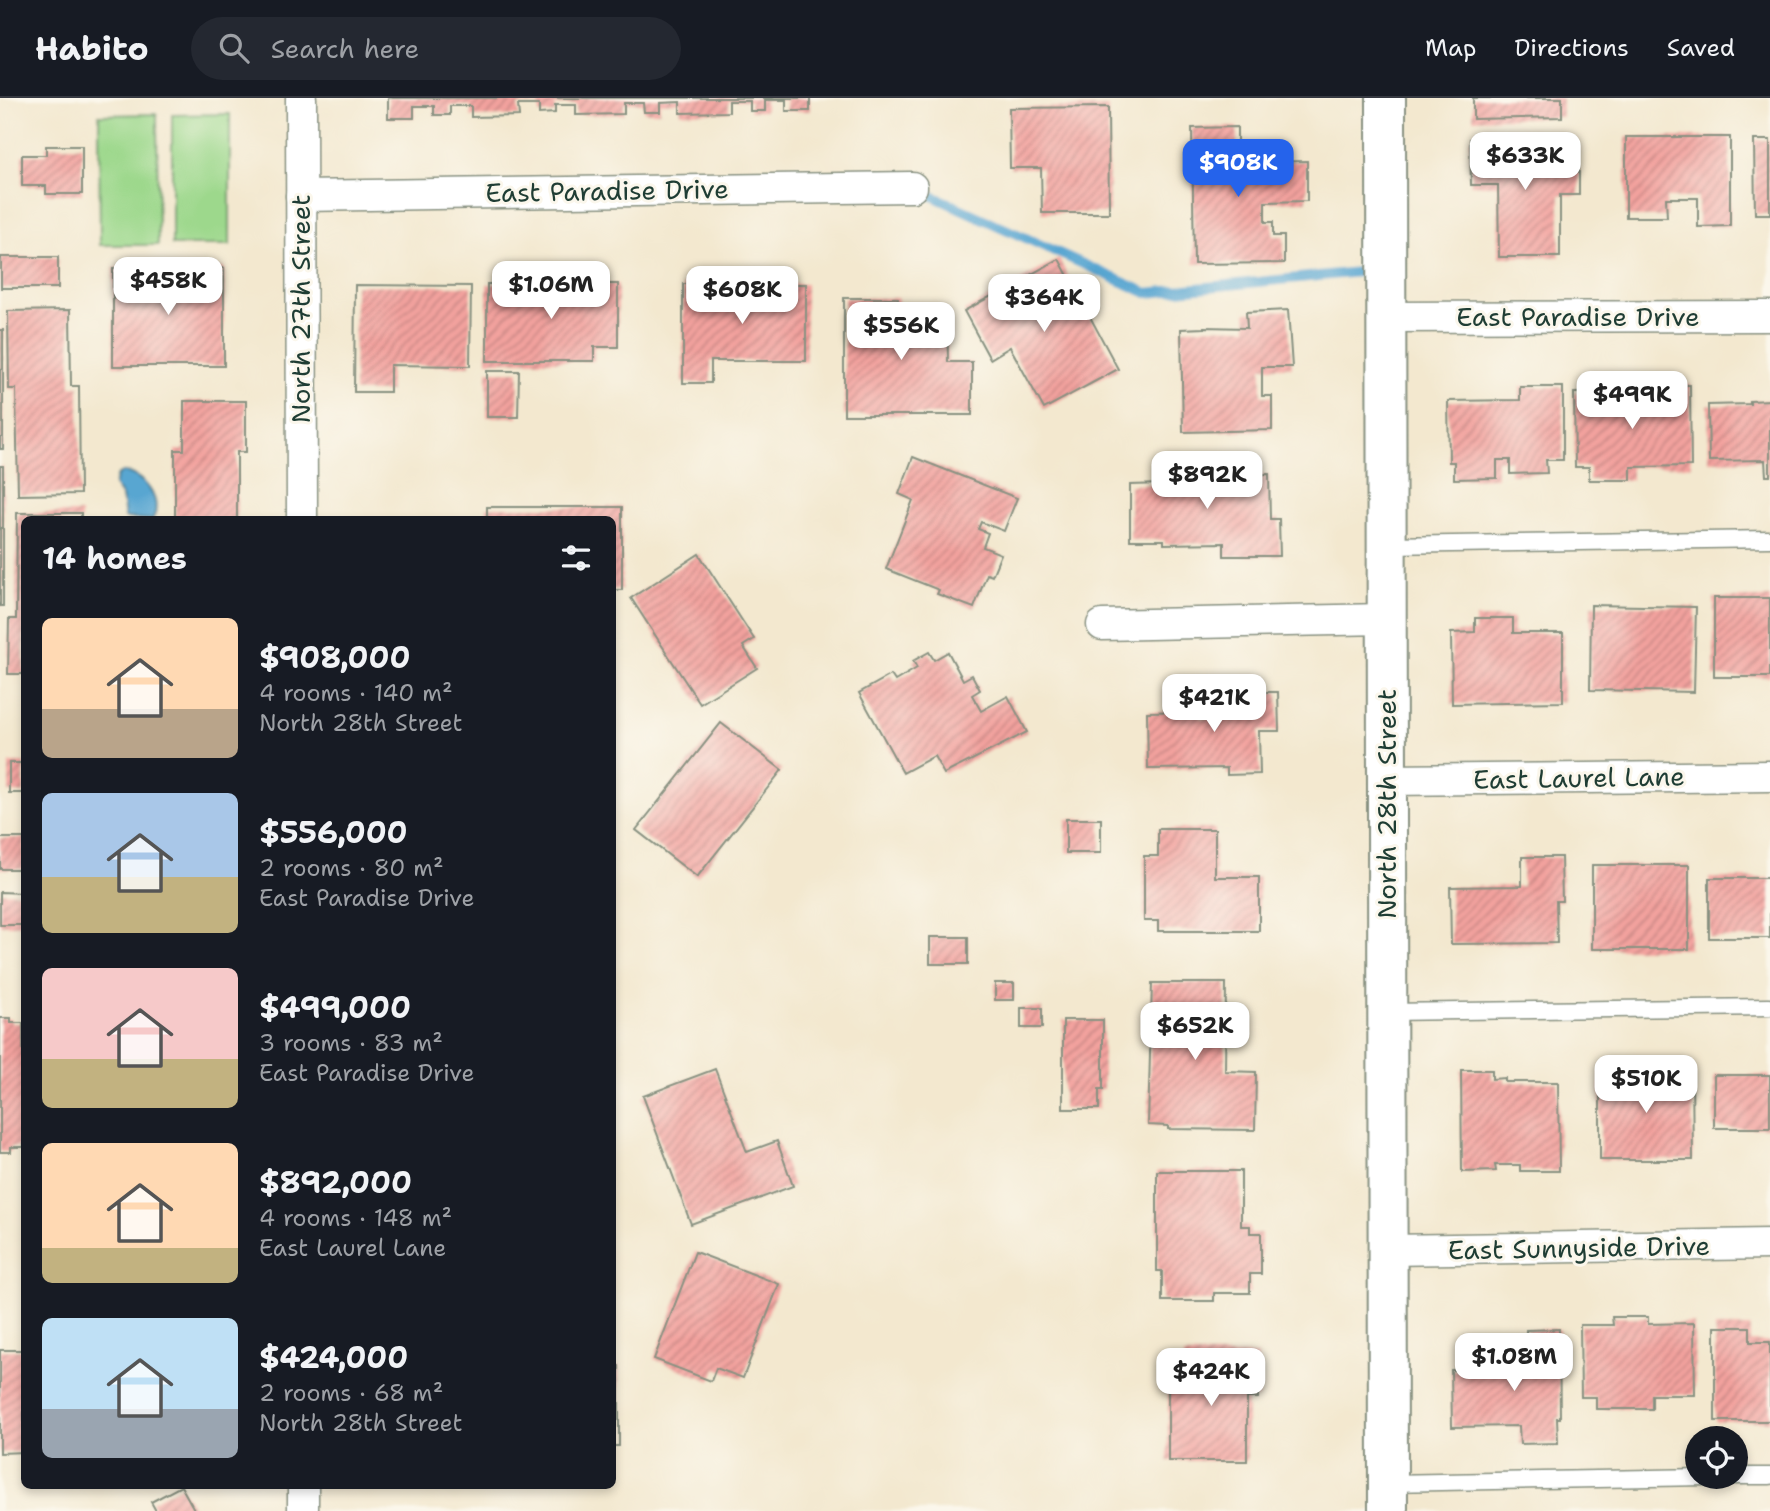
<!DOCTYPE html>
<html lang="en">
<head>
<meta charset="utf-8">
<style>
	:root { --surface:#171b24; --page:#242831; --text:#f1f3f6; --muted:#9ea1a6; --line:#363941; --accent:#2563eb }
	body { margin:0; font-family:"Shantell Sans",sans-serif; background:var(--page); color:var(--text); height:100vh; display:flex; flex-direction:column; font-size:26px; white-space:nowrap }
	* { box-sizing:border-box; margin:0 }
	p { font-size:23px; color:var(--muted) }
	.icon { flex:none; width:38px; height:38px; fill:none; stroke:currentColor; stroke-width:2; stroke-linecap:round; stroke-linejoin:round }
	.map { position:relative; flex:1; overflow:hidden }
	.side { position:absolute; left:21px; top:418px; width:595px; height:973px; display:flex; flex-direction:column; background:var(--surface); border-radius:10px; box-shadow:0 4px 10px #0003 }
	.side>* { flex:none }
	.fabs { position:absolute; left:1685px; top:1328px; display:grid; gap:14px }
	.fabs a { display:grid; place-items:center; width:63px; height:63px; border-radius:50%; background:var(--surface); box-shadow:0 4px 10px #0003; font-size:35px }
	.price { position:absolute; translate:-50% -60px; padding:0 16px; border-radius:14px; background:#fff; color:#222; font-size:23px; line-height:46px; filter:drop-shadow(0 2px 4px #0008) }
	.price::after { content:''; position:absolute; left:50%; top:42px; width:21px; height:16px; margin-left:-10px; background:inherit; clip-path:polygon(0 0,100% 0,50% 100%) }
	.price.on { background:var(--accent); color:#fff }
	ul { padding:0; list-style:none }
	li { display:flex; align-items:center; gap:21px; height:175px; padding:0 21px }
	li span { display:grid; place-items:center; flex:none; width:196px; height:140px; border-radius:10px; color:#555 }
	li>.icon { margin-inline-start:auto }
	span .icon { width:84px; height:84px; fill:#fffc; stroke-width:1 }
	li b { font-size:30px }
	h2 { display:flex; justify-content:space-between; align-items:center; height:84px; padding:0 21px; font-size:30px }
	header { display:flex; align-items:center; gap:42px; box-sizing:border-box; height:98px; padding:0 35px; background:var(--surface); border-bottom:2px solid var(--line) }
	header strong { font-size:33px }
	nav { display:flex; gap:38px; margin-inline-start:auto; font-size:24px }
	.search { width:490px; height:63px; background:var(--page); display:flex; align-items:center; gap:18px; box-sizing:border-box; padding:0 24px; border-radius:38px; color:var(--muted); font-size:26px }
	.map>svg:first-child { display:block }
	.pitch { fill:#9dd88c; stroke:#5e8a60; stroke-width:2 }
	.water { fill:#58a6d1; stroke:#3c7282; stroke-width:2 }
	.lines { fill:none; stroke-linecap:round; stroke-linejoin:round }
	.stream { stroke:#58a6d1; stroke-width:10 }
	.building { fill:url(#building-hatch) }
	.service-casing { stroke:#899282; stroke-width:19 }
	.minor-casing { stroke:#899282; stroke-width:33 }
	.tertiary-casing { stroke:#899282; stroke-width:42 }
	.service { stroke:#fff; stroke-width:16 }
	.minor { stroke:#fff; stroke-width:30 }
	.tertiary { stroke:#fff; stroke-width:38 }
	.labels { text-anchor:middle; stroke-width:6; stroke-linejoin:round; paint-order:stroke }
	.street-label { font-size:26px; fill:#1f3d34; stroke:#fbf7ec }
</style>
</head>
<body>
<header>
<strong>Habito</strong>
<div class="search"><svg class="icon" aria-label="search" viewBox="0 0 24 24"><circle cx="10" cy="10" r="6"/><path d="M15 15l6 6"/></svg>Search here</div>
<nav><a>Map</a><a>Directions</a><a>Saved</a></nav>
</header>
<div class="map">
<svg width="1770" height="1413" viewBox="0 0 1770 1413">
	<defs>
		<pattern id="building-hatch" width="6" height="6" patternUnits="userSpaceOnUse" patternTransform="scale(1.75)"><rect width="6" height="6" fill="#f3a29e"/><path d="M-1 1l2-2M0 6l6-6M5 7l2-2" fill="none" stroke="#c48582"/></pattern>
	</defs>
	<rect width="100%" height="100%" fill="#fbf7ec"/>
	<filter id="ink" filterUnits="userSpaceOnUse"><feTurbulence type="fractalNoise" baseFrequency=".0143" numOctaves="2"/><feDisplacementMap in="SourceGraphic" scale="14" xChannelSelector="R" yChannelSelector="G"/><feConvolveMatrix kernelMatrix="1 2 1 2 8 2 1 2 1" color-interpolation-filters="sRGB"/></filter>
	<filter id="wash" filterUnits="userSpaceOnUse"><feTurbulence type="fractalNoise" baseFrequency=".00686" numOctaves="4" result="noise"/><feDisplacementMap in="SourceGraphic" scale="28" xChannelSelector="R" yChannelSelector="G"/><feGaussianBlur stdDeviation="1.57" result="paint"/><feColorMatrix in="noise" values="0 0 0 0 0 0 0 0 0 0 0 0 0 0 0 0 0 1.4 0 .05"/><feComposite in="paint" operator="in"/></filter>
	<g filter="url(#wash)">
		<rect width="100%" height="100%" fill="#f3e8cf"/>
		<g class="pitch">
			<polygon points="157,16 158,147 100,147 99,17"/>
			<polygon points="230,16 230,147 172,147 172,17"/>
		</g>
		<path class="water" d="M122,374C142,375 165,402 152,422L125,420L122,399L114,387L117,377Z"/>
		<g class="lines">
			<polyline class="stream" points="915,90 1147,195 1379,172"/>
		</g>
		<g id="blocks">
			<g class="building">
				<polygon points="388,0 810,0 810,13 786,13 786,2 765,2 765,13 750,13 750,3 729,3 729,14 680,15 680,4 660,5 660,14 644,14 643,5 624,5 624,16 576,17 576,7 555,7 555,15 539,16 539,7 518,7 519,18 471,19 471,8 450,8 450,17 434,17 434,8 414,8 414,20 388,20"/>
				<polygon points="1473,0 1562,0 1562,19 1473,21"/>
				<polygon points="1108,9 1109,115 1042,115 1041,70 1010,70 1009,10"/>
				<polygon points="1237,29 1237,49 1256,49 1256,64 1307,63 1307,103 1265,104 1265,124 1273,124 1273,138 1284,138 1284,165 1194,166 1192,30"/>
				<polygon points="1626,39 1730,39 1730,128 1698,129 1698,100 1666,100 1667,119 1626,119"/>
				<polygon points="1559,40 1559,70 1579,70 1579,97 1560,97 1560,159 1499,159 1498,87 1471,87 1470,41"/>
				<polygon points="1754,42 1770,42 1770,116 1755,116"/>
				<polygon points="46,48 82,48 82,96 46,96 46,88 22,88 22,57 46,57"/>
				<rect x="1" y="159" width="57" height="31"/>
				<polygon points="1059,161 1118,271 1044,311 1010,249 990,261 964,213"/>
				<rect x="113" y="170" width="111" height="98"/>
				<polygon points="487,186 618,186 618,249 594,249 594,263 487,263"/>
				<polygon points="683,186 806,186 806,263 711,263 711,285 683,285"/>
				<polygon points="355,187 471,188 470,268 390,267 390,294 354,294"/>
				<polygon points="844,200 898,200 898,212 947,211 948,264 972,264 972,317 844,317"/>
				<polygon points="70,212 71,288 79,288 80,396 18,397 16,291 9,291 8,213"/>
				<polygon points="1288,212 1292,269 1262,269 1262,298 1272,298 1272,332 1183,334 1181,231 1204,230 1204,229 1247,230 1246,214"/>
				<rect x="0" y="232" width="3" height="119"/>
				<polygon points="487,273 519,273 518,319 487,319"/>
				<polygon points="1642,287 1690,287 1691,368 1631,369 1631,382 1589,382 1589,369 1575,369 1574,295 1642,294"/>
				<polygon points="1520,289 1563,289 1563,362 1546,362 1547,375 1510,376 1510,362 1497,362 1497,380 1454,381 1454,364 1449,364 1448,303 1520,302"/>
				<polygon points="1770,302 1770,378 1766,378 1765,362 1709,363 1708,307 1750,306 1750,303"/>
				<polygon points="184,303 246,303 246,354 237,354 237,422 175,422 175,352 184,352"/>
				<polygon points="913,359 1017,400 1004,433 981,424 978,431 988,435 983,449 1001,456 992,478 987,476 974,510 937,496 939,492 886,471 913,402 899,396"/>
				<rect x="0" y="368" width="3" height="140"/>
				<polygon points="1233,368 1234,377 1269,376 1270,421 1279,421 1280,458 1224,458 1224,445 1164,446 1164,442 1130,442 1130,387 1164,386 1163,369"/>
				<polygon points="487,409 622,409 622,492 612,492 612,422 487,422"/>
				<polygon points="17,415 81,415 81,422 24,422 24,576 8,576 9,521 16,521"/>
				<polygon points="699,456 754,541 743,548 757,570 700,606 631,500"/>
				<rect x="1714" y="500" width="56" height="79"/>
				<polygon points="1591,507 1696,509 1694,594 1590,592"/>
				<polygon points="1475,520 1513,520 1513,535 1563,535 1563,604 1452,606 1451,535 1475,534"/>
				<polygon points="929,554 934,562 948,554 963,582 972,577 980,592 972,597 981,613 1008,598 1027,634 944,676 934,658 903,675 859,595 891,577 895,583 917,570 913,563"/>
				<polygon points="1218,589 1254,589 1254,594 1278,594 1279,633 1259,633 1260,676 1227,677 1227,670 1148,671 1147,614 1200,613 1200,620 1219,620"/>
				<polygon points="721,625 782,672 697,779 636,732"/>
				<rect x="9" y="665" width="15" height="30"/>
				<rect x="1066" y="721" width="35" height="34"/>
				<polygon points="1158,731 1215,731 1215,779 1259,779 1259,833 1158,833 1158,823 1144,823 1144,758 1158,758"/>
				<rect x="0" y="740" width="24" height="31"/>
				<polygon points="1522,759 1561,759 1562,803 1556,803 1557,845 1451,846 1450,789 1522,788"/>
				<rect x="1592" y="767" width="97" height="84"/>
				<rect x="1709" y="780" width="61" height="60"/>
				<polygon points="0,794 24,795 24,827 0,827"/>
				<rect x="930" y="839" width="38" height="27"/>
				<rect x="995" y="885" width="19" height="17"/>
				<polygon points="1152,885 1226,885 1225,973 1256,974 1255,1032 1168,1031 1168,1028 1148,1027"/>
				<rect x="1021" y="910" width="21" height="20"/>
				<polygon points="0,920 11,920 11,925 23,925 24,1049 11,1049 11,1054 0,1054"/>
				<polygon points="1063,922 1103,922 1103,991 1099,991 1099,1011 1063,1011"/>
				<polygon points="715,971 747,1054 777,1043 793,1088 691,1126 643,998"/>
				<polygon points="1461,972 1492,972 1492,981 1505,980 1505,984 1558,984 1559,1073 1520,1073 1520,1067 1495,1067 1496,1073 1462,1074"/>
				<polygon points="1692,972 1693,1062 1600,1062 1600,973"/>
				<rect x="1714" y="977" width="56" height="53"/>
				<polygon points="1157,1073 1241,1073 1241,1128 1250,1128 1250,1135 1261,1135 1261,1176 1250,1176 1250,1195 1214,1195 1214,1203 1162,1203 1162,1173 1157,1173"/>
				<polygon points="695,1154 779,1186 743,1280 716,1270 711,1283 654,1261"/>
				<polygon points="1612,1219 1648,1219 1648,1226 1694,1225 1695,1297 1652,1297 1652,1311 1596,1311 1596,1299 1581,1299 1580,1227 1613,1227"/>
				<polygon points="1715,1229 1750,1229 1750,1244 1770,1244 1770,1323 1715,1323"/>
				<polygon points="1559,1231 1560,1320 1557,1320 1558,1345 1520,1346 1519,1328 1452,1329 1451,1272 1526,1271 1526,1232"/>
				<polygon points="0,1252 24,1252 24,1354 0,1355"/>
				<polygon points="1184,1257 1258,1257 1258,1300 1247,1300 1247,1363 1168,1363 1168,1280 1184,1280"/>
				<rect x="612" y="1268" width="7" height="80"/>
				<polygon points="181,1388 195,1413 156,1413 151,1404"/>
			</g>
		</g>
	</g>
	<g filter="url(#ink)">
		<use href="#blocks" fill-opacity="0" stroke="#899282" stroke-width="2"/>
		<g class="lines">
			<defs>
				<g id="service">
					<polyline points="1387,447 1770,441"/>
					<polyline points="1388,914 1770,909"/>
					<polyline points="1736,1378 1770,1378"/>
					<polyline points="1388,1385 1705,1379"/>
				</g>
				<g id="minor">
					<polyline points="301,0 302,422"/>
					<polyline points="301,98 912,89"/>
					<polyline points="1386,219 1770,218"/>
					<polyline points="1102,527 1386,521"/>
					<polyline points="1387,682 1770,678"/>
					<polyline points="1388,1152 1770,1146"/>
					<polyline points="303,1388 303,1413"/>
				</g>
				<polyline id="tertiary" points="1386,0 1388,1413"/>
			</defs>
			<use href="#service" class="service-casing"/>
			<use href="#minor" class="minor-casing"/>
			<use href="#tertiary" class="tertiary-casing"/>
			<use href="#service" class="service"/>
			<use href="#minor" class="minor"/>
			<use href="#tertiary" class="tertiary"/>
		</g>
	</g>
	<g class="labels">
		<g class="street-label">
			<text transform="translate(607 93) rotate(-1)" y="9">East Paradise Drive</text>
			<text transform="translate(301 211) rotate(-90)" y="9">North 27th Street</text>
			<text x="1578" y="228">East Paradise Drive</text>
			<text transform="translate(1579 680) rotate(-1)" y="9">East Laurel Lane</text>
			<text transform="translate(1387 706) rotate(-90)" y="9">North 28th Street</text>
			<text transform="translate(1579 1150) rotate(-1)" y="9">East Sunnyside Drive</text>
		</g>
	</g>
</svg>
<div class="fabs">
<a><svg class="icon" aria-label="locate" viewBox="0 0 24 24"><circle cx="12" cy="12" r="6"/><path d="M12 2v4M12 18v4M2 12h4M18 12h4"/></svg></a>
</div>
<b class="price" style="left:1525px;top:94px">$633K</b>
<b class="price on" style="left:1238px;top:101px">$908K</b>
<b class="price" style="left:168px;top:219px">$458K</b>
<b class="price" style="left:551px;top:223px">$1.06M</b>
<b class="price" style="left:742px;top:228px">$608K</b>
<b class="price" style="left:1044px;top:236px">$364K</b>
<b class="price" style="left:901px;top:264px">$556K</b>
<b class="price" style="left:1632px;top:333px">$499K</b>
<b class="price" style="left:1207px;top:413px">$892K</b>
<b class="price" style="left:1214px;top:636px">$421K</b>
<b class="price" style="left:1195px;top:964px">$652K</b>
<b class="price" style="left:1646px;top:1017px">$510K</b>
<b class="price" style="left:1514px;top:1295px">$1.08M</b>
<b class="price" style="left:1211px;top:1310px">$424K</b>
<section class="side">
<h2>14 homes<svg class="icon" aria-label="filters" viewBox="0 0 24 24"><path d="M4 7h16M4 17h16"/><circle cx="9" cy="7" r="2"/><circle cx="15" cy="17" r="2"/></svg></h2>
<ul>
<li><span style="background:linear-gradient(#ffd9b3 65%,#b9a48a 0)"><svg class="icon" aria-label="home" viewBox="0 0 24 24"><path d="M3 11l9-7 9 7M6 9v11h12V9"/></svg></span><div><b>$908,000</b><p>4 rooms · 140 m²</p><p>North 28th Street</p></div></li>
<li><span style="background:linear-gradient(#a9c7e8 60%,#c2b280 0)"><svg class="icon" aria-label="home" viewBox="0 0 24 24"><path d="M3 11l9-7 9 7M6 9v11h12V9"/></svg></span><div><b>$556,000</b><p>2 rooms · 80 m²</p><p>East Paradise Drive</p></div></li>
<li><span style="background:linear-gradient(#f6c9c9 65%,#c2b280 0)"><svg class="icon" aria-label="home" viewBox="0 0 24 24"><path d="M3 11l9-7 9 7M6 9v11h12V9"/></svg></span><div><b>$499,000</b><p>3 rooms · 83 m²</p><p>East Paradise Drive</p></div></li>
<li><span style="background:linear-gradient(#ffd9b3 75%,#c2b280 0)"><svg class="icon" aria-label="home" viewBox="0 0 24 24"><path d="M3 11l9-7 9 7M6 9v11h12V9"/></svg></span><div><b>$892,000</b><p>4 rooms · 148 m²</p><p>East Laurel Lane</p></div></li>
<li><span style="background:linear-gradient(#bfe0f5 65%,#9aa5b1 0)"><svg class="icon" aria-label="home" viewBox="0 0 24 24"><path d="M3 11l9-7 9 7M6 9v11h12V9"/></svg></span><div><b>$424,000</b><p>2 rooms · 68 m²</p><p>North 28th Street</p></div></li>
</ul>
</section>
</div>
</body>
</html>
